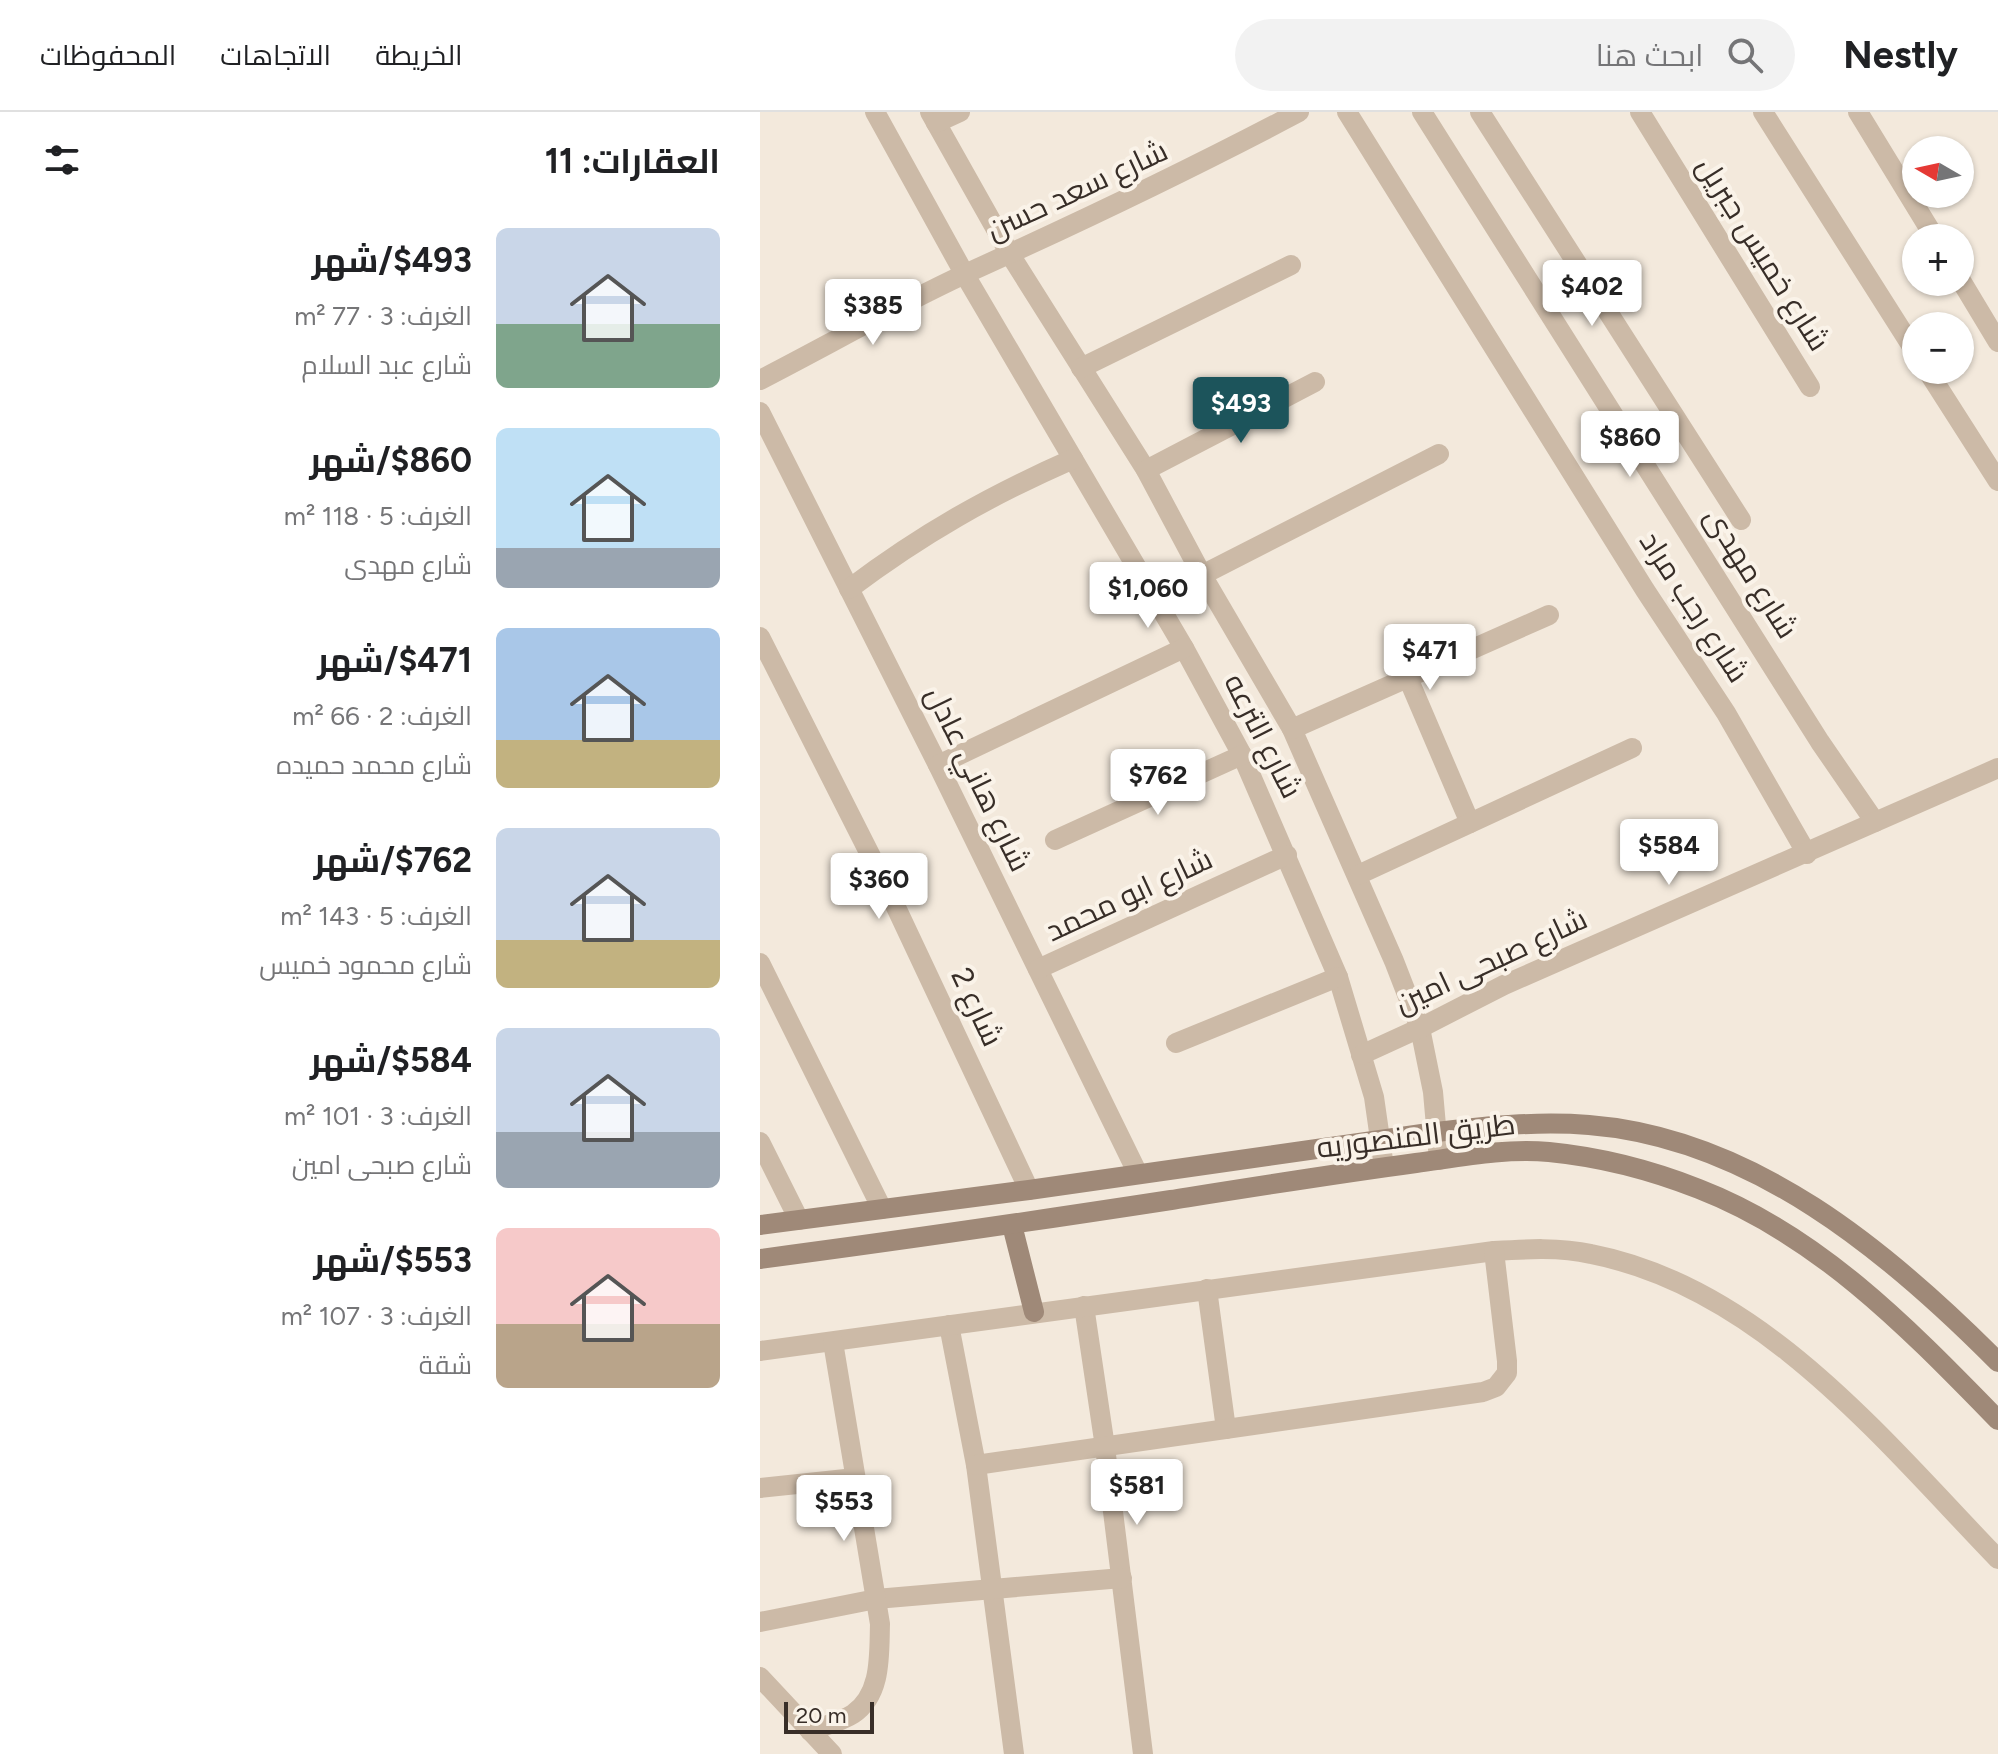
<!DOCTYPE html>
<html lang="ar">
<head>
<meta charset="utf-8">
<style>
	:root { --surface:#fff; --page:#f2f2f2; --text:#202124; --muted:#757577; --line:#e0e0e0; --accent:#1c545b }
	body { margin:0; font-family:Figtree,Cairo,sans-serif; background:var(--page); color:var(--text); direction:rtl; height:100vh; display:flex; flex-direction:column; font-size:30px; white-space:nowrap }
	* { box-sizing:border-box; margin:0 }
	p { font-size:26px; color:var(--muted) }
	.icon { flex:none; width:44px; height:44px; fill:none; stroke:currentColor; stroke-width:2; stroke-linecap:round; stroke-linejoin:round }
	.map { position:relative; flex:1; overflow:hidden; direction:ltr }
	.side { display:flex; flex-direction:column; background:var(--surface); width:760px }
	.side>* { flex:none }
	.needle { width:52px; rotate:279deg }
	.buttons { position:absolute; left:1142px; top:24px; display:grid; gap:16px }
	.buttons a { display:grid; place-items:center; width:72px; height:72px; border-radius:50%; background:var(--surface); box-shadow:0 2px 6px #0004; font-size:40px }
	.scale { position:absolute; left:24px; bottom:20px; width:90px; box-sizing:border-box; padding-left:8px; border:4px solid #382e28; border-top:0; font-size:22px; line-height:28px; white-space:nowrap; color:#382e28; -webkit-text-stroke:6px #faf3e9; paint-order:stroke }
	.price { position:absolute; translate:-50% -68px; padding:0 18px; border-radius:8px; background:#fff; color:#222; font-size:26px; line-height:52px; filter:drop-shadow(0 2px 4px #0008) }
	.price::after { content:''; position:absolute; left:50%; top:48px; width:24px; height:18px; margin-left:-12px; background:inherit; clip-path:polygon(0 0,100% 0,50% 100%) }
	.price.selected { background:var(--accent); color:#fff }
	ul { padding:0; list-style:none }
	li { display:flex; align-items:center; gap:24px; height:200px; padding:0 40px }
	li span { display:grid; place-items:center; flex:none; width:224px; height:160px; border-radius:12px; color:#555 }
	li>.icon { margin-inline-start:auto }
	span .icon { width:96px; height:96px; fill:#fffc; stroke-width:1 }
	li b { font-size:34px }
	h2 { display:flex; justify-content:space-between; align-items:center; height:96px; padding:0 40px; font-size:34px }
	header { display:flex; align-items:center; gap:48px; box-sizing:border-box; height:112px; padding:0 40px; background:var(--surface); border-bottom:2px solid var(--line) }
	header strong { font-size:38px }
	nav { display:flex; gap:44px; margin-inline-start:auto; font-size:28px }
	.search { width:560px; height:72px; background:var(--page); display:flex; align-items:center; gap:20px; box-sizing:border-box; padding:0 28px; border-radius:44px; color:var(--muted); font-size:30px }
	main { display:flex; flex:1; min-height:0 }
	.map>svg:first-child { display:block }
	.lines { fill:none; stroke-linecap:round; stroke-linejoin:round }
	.street { stroke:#ccbaa7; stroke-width:20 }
	.secondary { stroke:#9f8978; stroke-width:20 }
	.labels { text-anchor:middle; stroke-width:8; stroke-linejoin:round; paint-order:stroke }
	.street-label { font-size:30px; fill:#382e28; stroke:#faf3e9 }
</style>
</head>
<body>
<header>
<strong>Nestly</strong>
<div class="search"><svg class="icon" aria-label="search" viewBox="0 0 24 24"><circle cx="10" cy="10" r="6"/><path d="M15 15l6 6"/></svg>ابحث هنا</div>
<nav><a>الخريطة</a><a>الاتجاهات</a><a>المحفوظات</a></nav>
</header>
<main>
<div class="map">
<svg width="1238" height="1642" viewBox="0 0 1238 1642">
	<rect width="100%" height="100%" fill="#f3e9dc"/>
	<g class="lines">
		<g class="street">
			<polyline points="115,0 205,163 424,536 482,643 578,865 614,985 624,1055"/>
			<polyline points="170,0 251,144 386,358 442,463 532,617 634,849 660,916 673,980 679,1048"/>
			<polyline points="587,0 885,478 966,601 1047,742"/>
			<polyline points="662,0 1060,630 1115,710"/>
			<polyline points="720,0 981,408"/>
			<polyline points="880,0 1050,275"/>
			<polyline points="1003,0 1156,241"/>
			<polyline points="1098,0 1175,126"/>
			<polyline points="176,11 200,0"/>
			<polyline points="1200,167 1238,230"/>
			<polyline points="321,256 531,153"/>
			<polyline points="1167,258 1238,369"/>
			<path d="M0,268C68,233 136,194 205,162C318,111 429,58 539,0"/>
			<polyline points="0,300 178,653 378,1062"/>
			<polyline points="386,358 555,270"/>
			<polyline points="442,463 679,342"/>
			<path d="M89,477C162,422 229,384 313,347"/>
			<polyline points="0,525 126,774 269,1078"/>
			<polyline points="648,566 710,711"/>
			<polyline points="532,617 789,503"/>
			<polyline points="178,653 424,536"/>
			<polyline points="295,728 482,643"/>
			<polyline points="598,763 872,636"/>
			<polyline points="0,851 122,1097"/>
			<polyline points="278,857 527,743"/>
			<polyline points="416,931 578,865"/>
			<polyline points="601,943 660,916 744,873 1238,656"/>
			<polyline points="0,1030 39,1108"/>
			<polyline points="447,1177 466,1317"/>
			<polyline points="324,1194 345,1335 383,1642"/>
			<polyline points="189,1213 216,1353 254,1642"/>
			<path d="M0,1239L734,1139C766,1137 800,1135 831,1142C1001,1175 1123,1328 1238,1447"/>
			<polyline points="216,1353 723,1280 736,1275 747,1261 747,1249 734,1139"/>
			<polyline points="0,1376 95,1366"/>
			<polyline points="0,1510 116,1487 362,1466"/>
			<polyline points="0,1565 72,1642"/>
			<path d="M50,1619C63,1614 81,1610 93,1602C122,1582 119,1543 120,1512L73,1230"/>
		</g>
		<g class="secondary">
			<path d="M0,1113L269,1078L676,1020C727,1014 778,1009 829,1013C992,1026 1128,1139 1238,1250"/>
			<polyline points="252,1113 274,1200"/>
			<path d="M0,1147C137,1129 274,1109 411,1088C493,1075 574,1062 656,1051C700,1045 745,1036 789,1040C840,1045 891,1058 939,1077C1060,1124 1149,1217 1238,1308"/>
		</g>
	</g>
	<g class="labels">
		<g class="street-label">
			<text transform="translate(317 78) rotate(-25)" y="10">شارع سعد حسن</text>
			<text transform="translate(1003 142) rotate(58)" y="10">شارع خميس جبريل</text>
			<text transform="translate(991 461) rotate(58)" y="10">شارع مهدى</text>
			<text transform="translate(934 495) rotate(57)" y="10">شارع رجب مراد</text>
			<text transform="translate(503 624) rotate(63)" y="10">شارع الترعه</text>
			<text transform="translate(218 667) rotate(64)" y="10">شارع هاني عادل</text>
			<text transform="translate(369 783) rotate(-25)" y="10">شارع ابو محمد</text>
			<text transform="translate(731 849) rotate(-25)" y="10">شارع صبحى امين</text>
			<text transform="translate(217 895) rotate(65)" y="10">شارع 2</text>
			<text transform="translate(656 1024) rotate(-7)" y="10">طريق المنصوريه</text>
		</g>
	</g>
</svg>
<div class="buttons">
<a><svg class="needle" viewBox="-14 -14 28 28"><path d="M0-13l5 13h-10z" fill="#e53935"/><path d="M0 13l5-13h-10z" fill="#757577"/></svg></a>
<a>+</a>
<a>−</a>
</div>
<div class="scale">20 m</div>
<b class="price" style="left:832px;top:216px">$402</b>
<b class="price" style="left:113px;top:235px">$385</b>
<b class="price selected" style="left:481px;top:333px">$493</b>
<b class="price" style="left:870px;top:367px">$860</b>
<b class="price" style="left:388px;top:518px">$1,060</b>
<b class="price" style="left:670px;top:580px">$471</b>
<b class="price" style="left:398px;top:705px">$762</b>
<b class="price" style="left:909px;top:775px">$584</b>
<b class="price" style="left:119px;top:809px">$360</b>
<b class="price" style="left:377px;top:1415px">$581</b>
<b class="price" style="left:84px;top:1431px">$553</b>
</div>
<section class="side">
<h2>العقارات: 11<svg class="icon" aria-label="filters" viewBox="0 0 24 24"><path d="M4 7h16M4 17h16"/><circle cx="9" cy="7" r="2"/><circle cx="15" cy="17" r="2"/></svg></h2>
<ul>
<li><span style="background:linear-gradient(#c9d6e8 60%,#7fa58c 0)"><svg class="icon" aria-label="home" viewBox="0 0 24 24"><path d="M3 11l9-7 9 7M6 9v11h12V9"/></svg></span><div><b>$493/شهر</b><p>الغرف: 3 · 77 m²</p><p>شارع عبد السلام</p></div></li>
<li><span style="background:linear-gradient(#bfe0f5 75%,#9aa5b1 0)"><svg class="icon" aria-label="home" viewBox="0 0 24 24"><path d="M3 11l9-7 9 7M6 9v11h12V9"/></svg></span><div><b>$860/شهر</b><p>الغرف: 5 · 118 m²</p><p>شارع مهدى</p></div></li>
<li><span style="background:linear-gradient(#a9c7e8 70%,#c2b280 0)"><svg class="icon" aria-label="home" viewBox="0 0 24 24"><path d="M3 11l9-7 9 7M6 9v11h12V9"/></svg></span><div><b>$471/شهر</b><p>الغرف: 2 · 66 m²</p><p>شارع محمد حميده</p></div></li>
<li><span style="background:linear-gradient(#c9d6e8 70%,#c2b280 0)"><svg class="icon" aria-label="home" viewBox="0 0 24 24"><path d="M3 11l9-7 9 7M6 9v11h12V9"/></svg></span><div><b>$762/شهر</b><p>الغرف: 5 · 143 m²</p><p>شارع محمود خميس</p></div></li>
<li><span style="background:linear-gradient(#c9d6e8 65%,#9aa5b1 0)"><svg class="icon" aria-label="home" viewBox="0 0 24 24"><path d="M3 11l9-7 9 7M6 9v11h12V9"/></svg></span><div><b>$584/شهر</b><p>الغرف: 3 · 101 m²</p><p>شارع صبحى امين</p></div></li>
<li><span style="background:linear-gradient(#f6c9c9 60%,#b9a48a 0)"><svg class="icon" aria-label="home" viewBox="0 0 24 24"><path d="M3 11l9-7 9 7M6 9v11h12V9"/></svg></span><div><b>$553/شهر</b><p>الغرف: 3 · 107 m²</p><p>شقة</p></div></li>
</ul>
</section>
</main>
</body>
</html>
